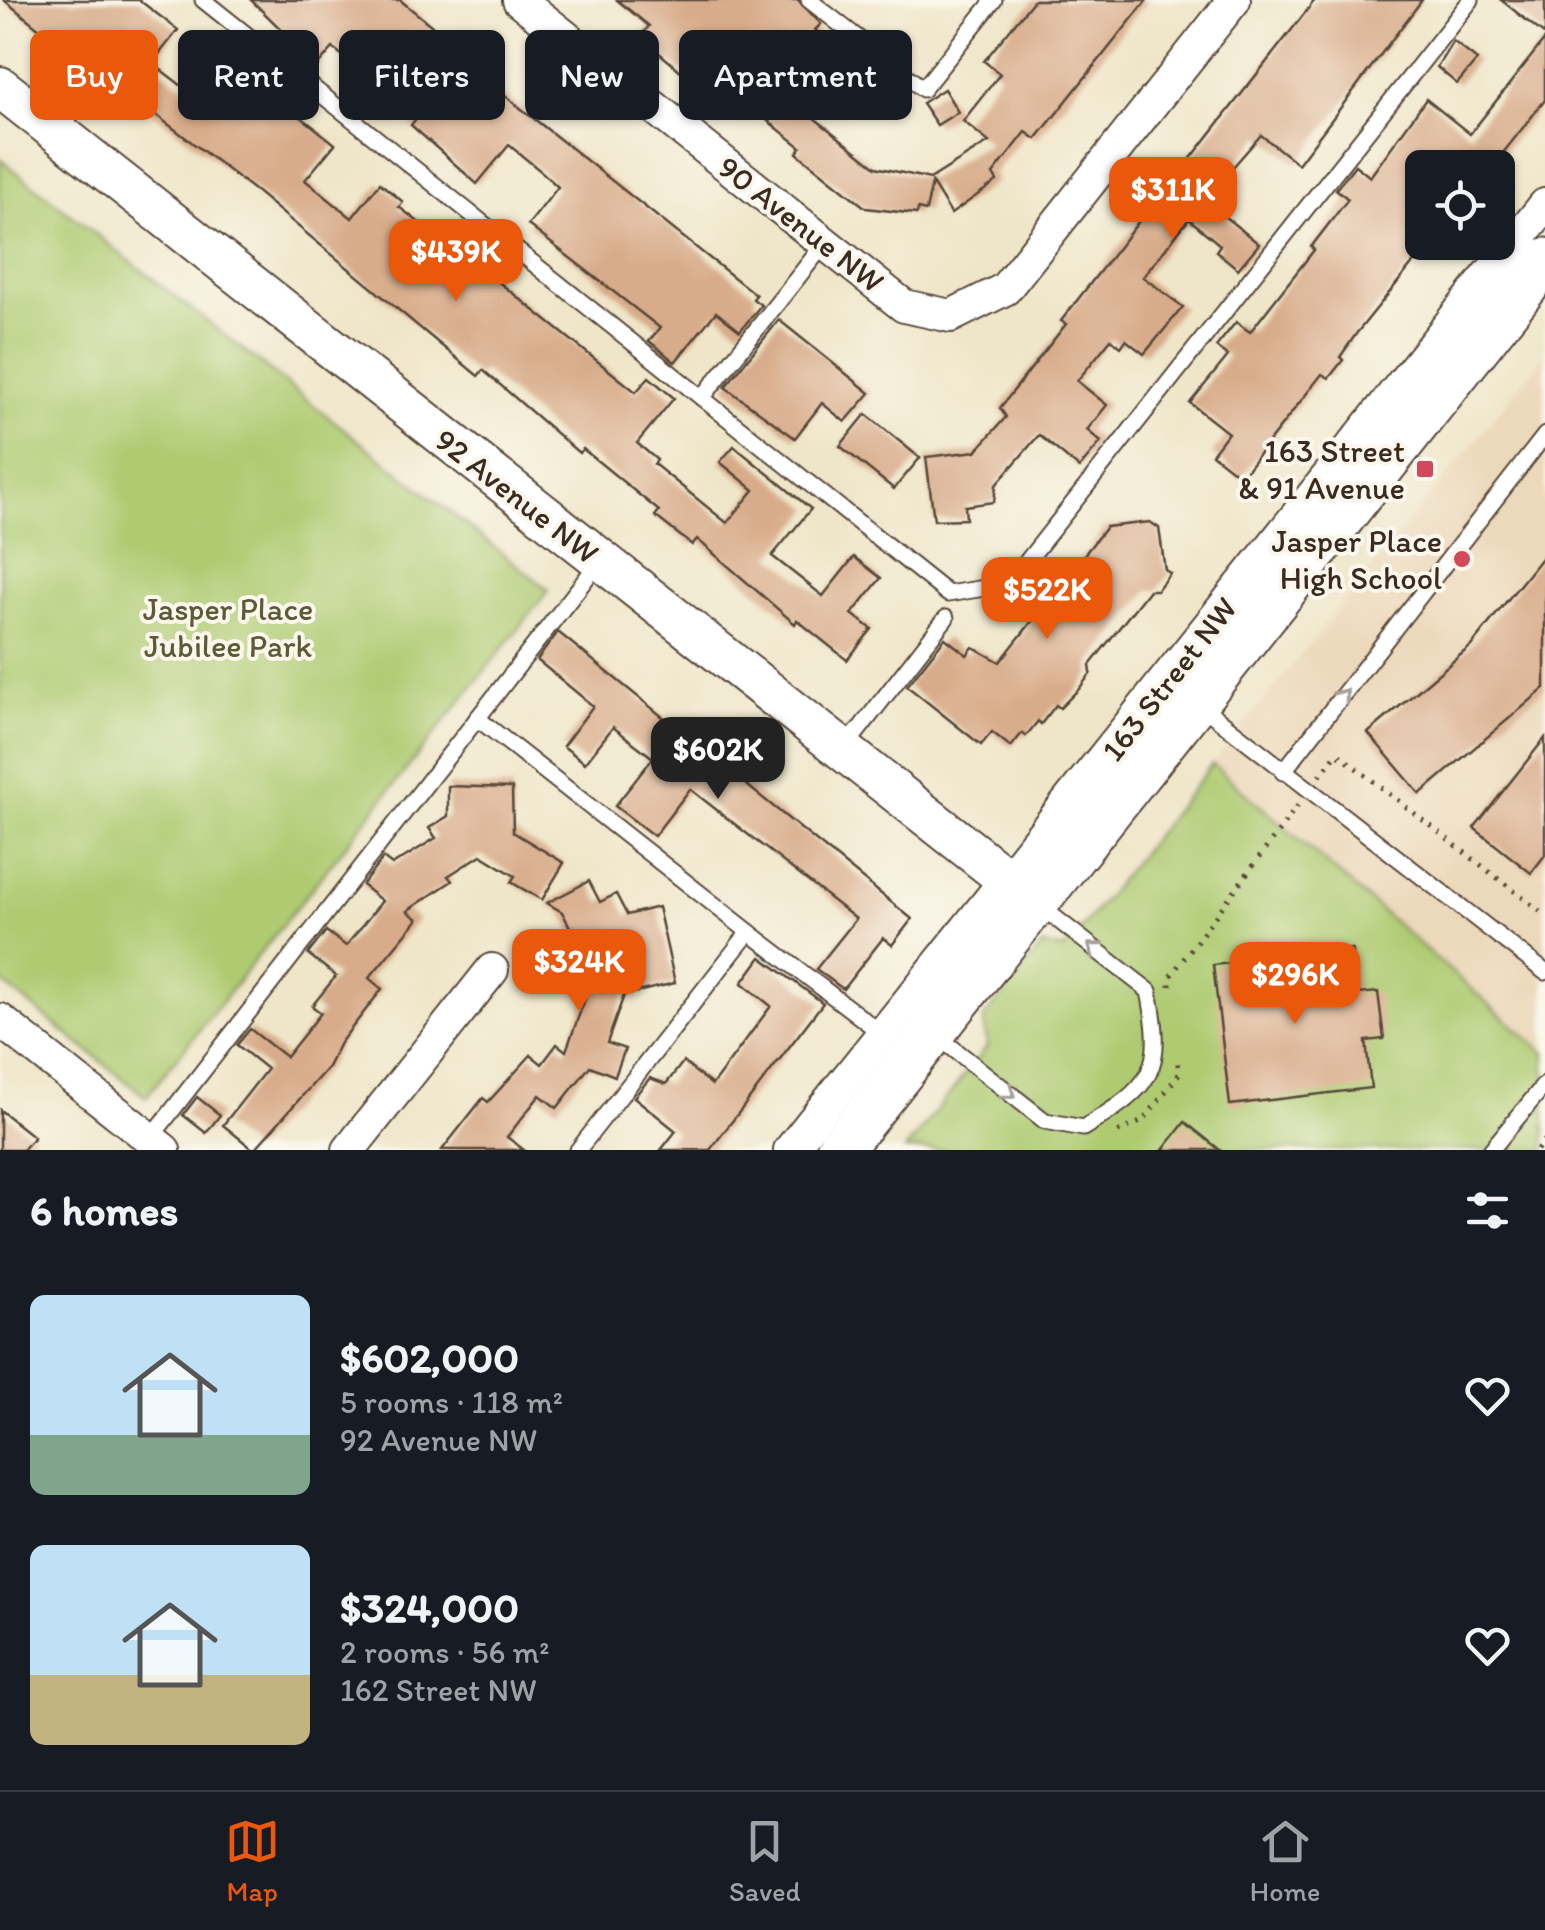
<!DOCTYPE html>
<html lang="en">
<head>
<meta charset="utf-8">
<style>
	:root { --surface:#171b24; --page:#242831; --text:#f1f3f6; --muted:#9ea1a6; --line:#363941; --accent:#ea580c }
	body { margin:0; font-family:Itim,sans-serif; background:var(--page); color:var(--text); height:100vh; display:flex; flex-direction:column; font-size:38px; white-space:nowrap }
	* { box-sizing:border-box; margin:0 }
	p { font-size:32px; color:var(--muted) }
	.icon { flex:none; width:55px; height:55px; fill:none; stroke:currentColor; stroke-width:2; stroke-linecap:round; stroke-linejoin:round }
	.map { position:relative; height:1150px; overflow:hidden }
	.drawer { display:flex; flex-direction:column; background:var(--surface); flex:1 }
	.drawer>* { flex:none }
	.guide { position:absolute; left:30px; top:30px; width:1000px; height:90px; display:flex; gap:20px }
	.buttons { position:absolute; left:1405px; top:150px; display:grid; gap:20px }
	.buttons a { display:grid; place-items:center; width:110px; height:110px; border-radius:15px; background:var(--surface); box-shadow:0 2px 8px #0004; font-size:50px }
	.price { position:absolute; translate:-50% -85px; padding:0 22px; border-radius:20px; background:var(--accent); color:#fff; font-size:32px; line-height:65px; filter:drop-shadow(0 2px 5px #0008) }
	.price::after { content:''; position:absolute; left:50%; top:60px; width:30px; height:22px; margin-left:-15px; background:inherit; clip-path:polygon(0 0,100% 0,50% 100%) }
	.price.active { background:#222; color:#fff }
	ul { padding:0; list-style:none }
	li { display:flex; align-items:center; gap:30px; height:250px; padding:0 30px }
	li span { display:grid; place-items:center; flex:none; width:280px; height:200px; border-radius:15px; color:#555 }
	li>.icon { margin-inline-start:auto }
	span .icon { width:120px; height:120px; fill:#fffc; stroke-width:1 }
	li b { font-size:42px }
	h2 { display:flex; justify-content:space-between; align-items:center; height:120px; padding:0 30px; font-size:42px }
	.pill { padding:0 35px; border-radius:15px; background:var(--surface); box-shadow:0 2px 8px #0004; font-size:35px; line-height:90px }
	.pill.active { background:var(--accent); color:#fff }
	.dock { display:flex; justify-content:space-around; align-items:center; height:140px; border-top:2px solid var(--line); background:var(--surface); font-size:28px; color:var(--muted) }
	.dock a { display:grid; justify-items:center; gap:5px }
	.dock .active { color:var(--accent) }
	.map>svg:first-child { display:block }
	.built { fill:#ecd8ba }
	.green { fill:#aecb72; stroke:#747a48; stroke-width:2.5 }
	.building { fill:#d8ac8a }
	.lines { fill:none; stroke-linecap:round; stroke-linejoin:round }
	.service-casing { stroke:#564638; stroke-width:19 }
	.minor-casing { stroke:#564638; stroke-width:36 }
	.tertiary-casing { stroke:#564638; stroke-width:44 }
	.secondary-casing { stroke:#564638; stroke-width:49 }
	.path { stroke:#564638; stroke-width:5; stroke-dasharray:2.5 8; stroke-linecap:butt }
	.service { stroke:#fff; stroke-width:15 }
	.minor { stroke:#fff; stroke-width:32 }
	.tertiary { stroke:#fff; stroke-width:40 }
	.secondary { stroke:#fff; stroke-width:45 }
	.oneway { stroke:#a79f9a }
	.poi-dot { fill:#d1495b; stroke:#fbf7ec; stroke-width:4 }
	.labels { text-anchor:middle; stroke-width:8; stroke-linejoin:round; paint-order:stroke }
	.street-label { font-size:32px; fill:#3b2a1e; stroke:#fbf7ec }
	.poi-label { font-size:32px; fill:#3b2a1e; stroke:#fbf7ec; text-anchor:end }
	.park-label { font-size:32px; fill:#5e5a37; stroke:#fbf7ec }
</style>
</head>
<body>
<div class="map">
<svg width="1545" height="1150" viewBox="0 0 1545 1150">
	<rect width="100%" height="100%" fill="#fbf7ec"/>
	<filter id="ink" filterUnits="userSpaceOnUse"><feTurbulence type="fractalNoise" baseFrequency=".01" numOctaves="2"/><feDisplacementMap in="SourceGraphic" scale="20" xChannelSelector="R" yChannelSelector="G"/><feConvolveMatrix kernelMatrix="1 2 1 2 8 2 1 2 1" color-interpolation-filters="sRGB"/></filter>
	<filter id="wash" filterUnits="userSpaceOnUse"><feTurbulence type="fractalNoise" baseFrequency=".0048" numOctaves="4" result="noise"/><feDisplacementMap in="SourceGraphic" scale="40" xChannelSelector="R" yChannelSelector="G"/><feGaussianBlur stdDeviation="2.25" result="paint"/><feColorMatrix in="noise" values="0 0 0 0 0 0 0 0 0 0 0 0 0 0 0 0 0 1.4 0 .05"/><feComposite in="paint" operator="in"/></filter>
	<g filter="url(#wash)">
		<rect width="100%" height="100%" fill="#efe6c9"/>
		<polygon class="built" points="1545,355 1545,1053 1212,764"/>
		<g class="green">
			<polygon points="0,159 549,590 146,1097 0,981"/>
			<polygon points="1212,764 1545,1053 1545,1150 905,1150 987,1047 984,1018 1043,945 1064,950"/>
		</g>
		<g id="blocks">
			<g class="building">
				<polygon points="4,0 139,0 178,30 152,63 203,102 228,68 257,89 260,84 335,144 305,180 352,218 380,183 403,202 399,207 460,254 465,247 489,266 485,271 636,392 649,377 674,398 637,443 657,460 654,464 727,523 754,490 720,462 734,446 811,509 772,556 823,596 854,557 881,578 852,614 872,629 847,660 797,620 795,624 697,539 692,545 655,516 659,511 583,449 579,453 483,370 478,376 258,193 130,95 127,100"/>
				<polygon points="251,0 400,0 432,26 429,30 477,69 475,72 756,295 753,299 761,305 740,331 716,312 675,362 649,341 660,328 528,225 558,187 543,173 509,145 477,184 411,125 440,88 405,59 391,77 364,55 353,64 333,48 312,72 287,52 295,43"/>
				<polygon points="617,0 798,0 821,24 815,30 856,62 849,71 887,86 878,107 726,48 876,167 930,179 989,142 963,121 1000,74 984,61 1034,0 1147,0 1036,139 1026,132 993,174 997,181 951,214 932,183 926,211 918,209 917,214 866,208 797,153 801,147 691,60 682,72 640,37 649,26"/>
				<polygon points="1315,0 1422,0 1298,164 1261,135 1204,200 1259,244 1238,269 1216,251 1220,245 1189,219 1143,277 1183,307 1144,354 1126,340 1121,347 1111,339 1077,381 1107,405 1087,430 1101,442 1079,468 1039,435 996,485 994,502 965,506 966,519 934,520 926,457 976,451 1006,417 1000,408 1066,324 1061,321 1154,202 1149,198 1167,175 1174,180"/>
				<polygon points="1501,0 1545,0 1545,35"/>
				<polygon points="1545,39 1545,100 1491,168 1422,168 1422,252 1356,334 1340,357 1343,360 1329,378 1322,374 1241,477 1212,454 1228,433 1190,403 1228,356 1216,347 1236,322 1250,332 1314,250 1311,247 1348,199 1336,189 1355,165 1370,177 1426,99 1470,134"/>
				<polygon points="1453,41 1477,60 1457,84 1437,67"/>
				<polygon points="944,89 958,112 937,125 922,103"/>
				<polygon points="779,320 870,393 845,422 822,403 795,438 725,387"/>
				<polygon points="866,414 920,458 894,489 840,446"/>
				<polygon points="1150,522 1159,528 1165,570 1170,573 1157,590 1149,590 1090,665 1091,673 1079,689 1060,708 1056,705 1041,724 1038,721 1026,736 1022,733 1011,747 992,732 981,745 907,686 945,638 967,655 973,647 1000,662 1106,527"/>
				<polygon points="1545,553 1545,688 1420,794 1368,733 1471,646"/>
				<polygon points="558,632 912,919 892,945 883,938 843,989 816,969 856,919 690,789 654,836 615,806 653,758 613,727 585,763 563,746 593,706 537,660"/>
				<polygon points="1545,738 1545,855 1531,873 1474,828"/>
				<polygon points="448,786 512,788 513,832 564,863 542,900 511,882 515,876 481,855 448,876 452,881 407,911 418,919 369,978 382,989 340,1043 328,1067 254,1150 223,1125 267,1069 237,1045 250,1029 286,1057 321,1013 312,1006 336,976 308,954 326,931 346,946 382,901 362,885 383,858 392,865 436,838 429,828 448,816"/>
				<polygon points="589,881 600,902 616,894 627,915 658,907 675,983 624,995 607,1043 625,1049 615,1076 590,1066 557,1108 540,1095 507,1137 524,1150 442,1150 483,1098 488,1102 531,1055 542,1064 557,1044 566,1051 586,996 580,994 590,965 562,912 547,903"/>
				<polygon points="1352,949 1358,994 1378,992 1384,1039 1366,1041 1371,1088 1230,1105 1213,965"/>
				<polygon points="761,957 823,1003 710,1150 661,1150 676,1131 634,1097 650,1078 666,1084 683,1062 712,1085 771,1006 742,983"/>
				<polygon points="197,1097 220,1115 206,1133 183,1115"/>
				<polygon points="0,1110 34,1137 23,1150 0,1150"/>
				<polygon points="1185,1122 1220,1150 1163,1150"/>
			</g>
		</g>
	</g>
	<g filter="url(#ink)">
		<use href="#blocks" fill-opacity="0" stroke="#564638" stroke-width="2.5"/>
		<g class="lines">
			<defs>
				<g id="service">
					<polyline points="203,0 948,594 1009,584 1471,0"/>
					<polyline points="809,0 923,89 994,0"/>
					<polyline points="702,398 825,243"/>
					<polyline points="1200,705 1545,972"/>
					<polyline points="477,718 749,932"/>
					<polyline points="844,749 946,618"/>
					<polyline points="1283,772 1545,435"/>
					<path d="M936,1035L1045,1121L1083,1128C1153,1086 1165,1071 1149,991L1040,906"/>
					<polyline points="150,1139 599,562"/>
					<polyline points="578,1150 749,932 885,1036"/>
					<polyline points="1491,1150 1545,1084"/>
				</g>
				<g id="minor">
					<polyline points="519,0 904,306 951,316 1005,289 1234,0"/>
					<polyline points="0,1020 164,1150"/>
					<polyline points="349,1150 492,970"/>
					<polyline points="790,1150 1545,205"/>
				</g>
				<polyline id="tertiary" points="0,87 1036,902"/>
				<polyline id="secondary" points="839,1150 1545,261"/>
			</defs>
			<use href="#service" class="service-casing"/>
			<use href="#minor" class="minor-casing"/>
			<use href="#tertiary" class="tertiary-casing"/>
			<use href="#secondary" class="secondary-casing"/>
			<g class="path">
				<polyline points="1320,776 1337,753 1545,915"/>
				<polyline points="1170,986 1170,977 1299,804"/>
				<polyline points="1118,1132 1143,1121 1179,1074 1177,1056"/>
				<polyline points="1537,1150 1545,1140"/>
			</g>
			<use href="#service" class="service"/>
			<use href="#minor" class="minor"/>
			<use href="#tertiary" class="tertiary"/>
			<use href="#secondary" class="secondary"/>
		</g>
		<defs><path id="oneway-chevron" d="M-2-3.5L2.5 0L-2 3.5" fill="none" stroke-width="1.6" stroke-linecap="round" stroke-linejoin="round" transform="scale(2.5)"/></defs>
		<g class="oneway">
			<use href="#oneway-chevron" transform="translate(1343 695) rotate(-52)"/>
			<use href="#oneway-chevron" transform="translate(1094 948) rotate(-142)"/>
			<use href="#oneway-chevron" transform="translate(1009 1093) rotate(38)"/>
		</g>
	</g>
	<g class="poi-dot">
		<rect x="1415" y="459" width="20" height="20" rx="5"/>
		<circle cx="1462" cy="559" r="10"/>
	</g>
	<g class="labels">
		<g class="street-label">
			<text transform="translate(801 224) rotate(38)" y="11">90 Avenue NW</text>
			<text transform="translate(517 496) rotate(38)" y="11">92 Avenue NW</text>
			<text transform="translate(1169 679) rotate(-52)" y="11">163 Street NW</text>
		</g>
		<g class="poi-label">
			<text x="1405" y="462">163 Street<tspan x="1405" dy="37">&amp; 91 Avenue</tspan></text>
			<text x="1442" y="552">Jasper Place<tspan x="1442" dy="37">High School</tspan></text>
		</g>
		<g class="park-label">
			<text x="228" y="620">Jasper Place<tspan x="228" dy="37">Jubilee Park</tspan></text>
		</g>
	</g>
</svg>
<div class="buttons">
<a><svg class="icon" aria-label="locate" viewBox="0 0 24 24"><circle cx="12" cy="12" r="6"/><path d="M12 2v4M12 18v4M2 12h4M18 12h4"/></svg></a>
</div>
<b class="price" style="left:1173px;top:242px">$311K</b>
<b class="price" style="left:456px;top:304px">$439K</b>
<b class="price" style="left:1047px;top:642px">$522K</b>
<b class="price active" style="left:718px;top:802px">$602K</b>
<b class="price" style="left:579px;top:1014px">$324K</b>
<b class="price" style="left:1295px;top:1027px">$296K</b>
<div class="guide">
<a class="pill active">Buy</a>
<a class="pill">Rent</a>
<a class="pill">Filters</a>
<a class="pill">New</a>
<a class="pill">Apartment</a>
</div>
</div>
<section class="drawer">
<h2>6 homes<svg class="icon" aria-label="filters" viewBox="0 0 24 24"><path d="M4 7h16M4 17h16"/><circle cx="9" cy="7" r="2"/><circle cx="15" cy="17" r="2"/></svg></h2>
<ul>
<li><span style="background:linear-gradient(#bfe0f5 70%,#7fa58c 0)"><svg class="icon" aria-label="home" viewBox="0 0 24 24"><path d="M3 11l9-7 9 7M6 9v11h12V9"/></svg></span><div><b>$602,000</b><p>5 rooms · 118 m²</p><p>92 Avenue NW</p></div><svg class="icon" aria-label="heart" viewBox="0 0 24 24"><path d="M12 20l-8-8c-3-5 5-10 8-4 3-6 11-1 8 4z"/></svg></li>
<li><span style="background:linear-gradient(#bfe0f5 65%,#c2b280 0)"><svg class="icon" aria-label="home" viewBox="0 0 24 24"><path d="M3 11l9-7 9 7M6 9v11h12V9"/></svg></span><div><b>$324,000</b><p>2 rooms · 56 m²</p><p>162 Street NW</p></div><svg class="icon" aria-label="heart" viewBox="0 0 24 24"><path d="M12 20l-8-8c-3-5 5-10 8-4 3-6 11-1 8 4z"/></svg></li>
</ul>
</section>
<nav class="dock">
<a class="active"><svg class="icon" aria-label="map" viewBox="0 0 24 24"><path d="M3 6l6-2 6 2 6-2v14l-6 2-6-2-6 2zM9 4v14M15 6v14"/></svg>Map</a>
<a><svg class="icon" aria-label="saved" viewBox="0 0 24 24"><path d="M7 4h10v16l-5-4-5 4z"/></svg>Saved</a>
<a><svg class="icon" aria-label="home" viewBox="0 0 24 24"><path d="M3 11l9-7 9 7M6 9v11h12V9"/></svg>Home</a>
</nav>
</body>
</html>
